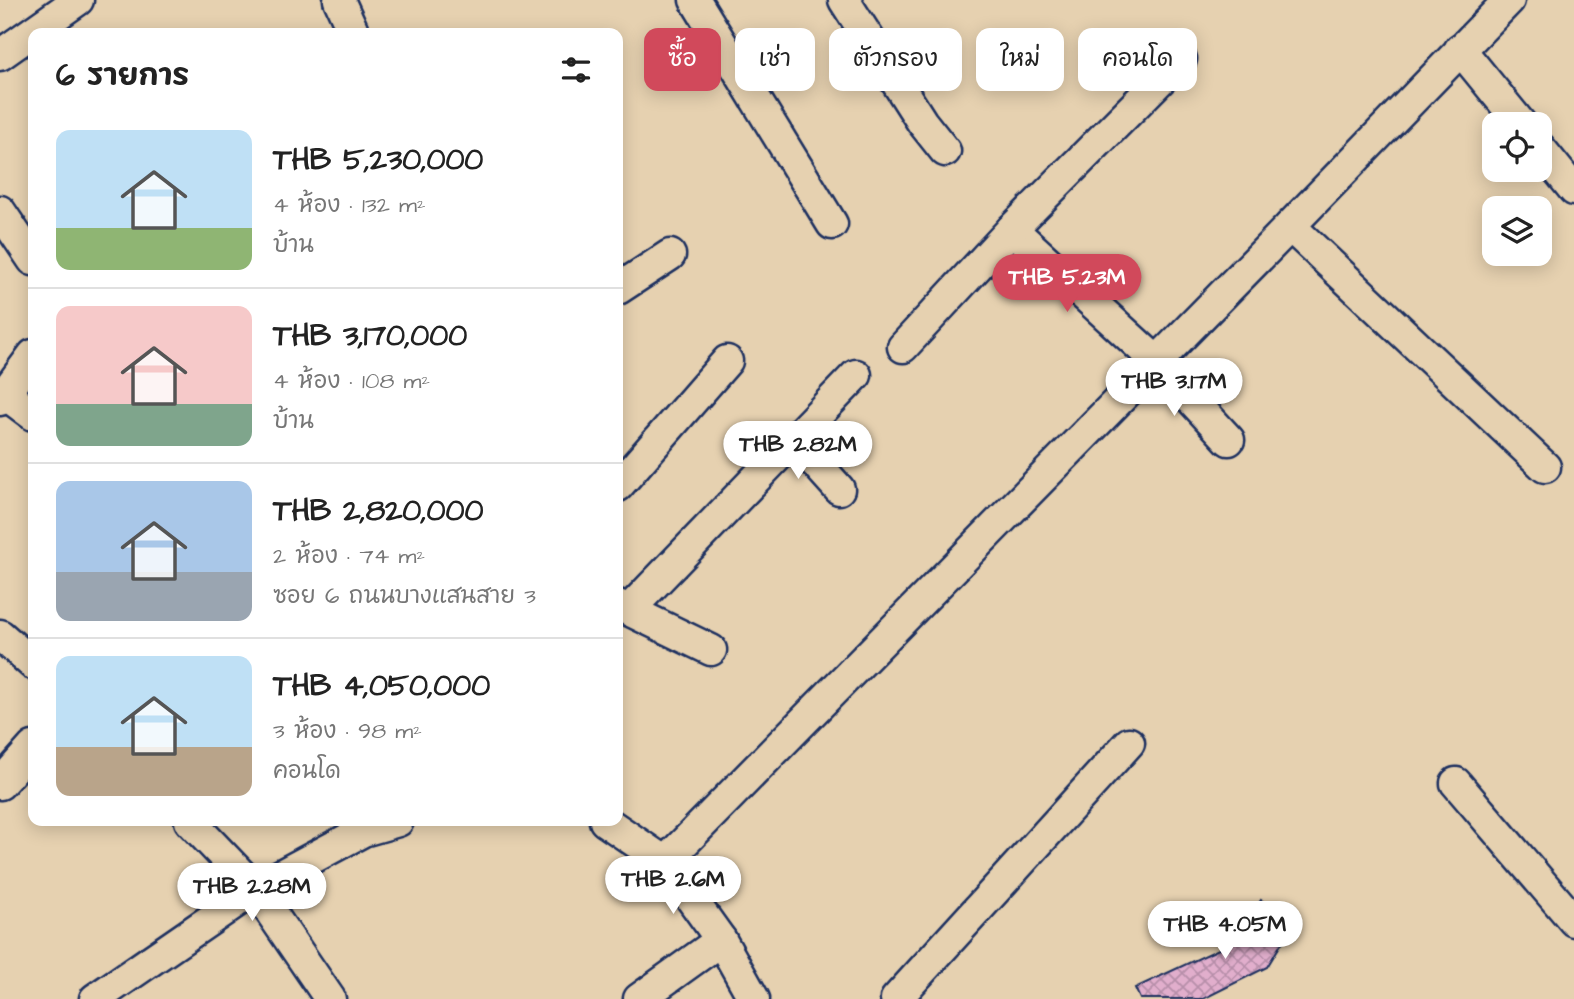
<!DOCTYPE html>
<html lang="th">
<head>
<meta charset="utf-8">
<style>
	:root { --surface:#fff; --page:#f6f6f6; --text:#222; --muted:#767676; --line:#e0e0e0; --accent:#d1495b }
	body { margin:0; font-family:"Architects Daughter","Playpen Sans Thai",sans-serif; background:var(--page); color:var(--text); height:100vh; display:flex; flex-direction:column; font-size:26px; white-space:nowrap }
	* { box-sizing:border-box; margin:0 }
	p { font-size:23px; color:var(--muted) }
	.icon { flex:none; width:38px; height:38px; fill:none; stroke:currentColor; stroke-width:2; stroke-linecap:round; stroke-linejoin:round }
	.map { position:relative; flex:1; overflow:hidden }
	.side { position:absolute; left:28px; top:28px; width:595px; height:798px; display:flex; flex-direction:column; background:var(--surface); border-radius:14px; box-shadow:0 4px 18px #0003 }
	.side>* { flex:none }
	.top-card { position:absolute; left:644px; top:28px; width:665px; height:63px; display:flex; gap:14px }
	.fabs { position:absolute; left:1482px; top:112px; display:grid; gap:14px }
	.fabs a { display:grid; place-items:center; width:70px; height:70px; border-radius:14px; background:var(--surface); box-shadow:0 4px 18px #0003; font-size:35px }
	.price { position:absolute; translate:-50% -60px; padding:0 16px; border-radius:24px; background:#fff; color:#222; font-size:23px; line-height:46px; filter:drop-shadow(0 2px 4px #0008) }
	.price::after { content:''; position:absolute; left:50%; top:42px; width:21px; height:16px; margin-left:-10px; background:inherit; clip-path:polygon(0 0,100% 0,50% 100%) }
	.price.on { background:var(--accent); color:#fff }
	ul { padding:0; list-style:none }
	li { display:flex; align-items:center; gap:21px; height:175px; padding:0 28px }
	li+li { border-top:2px solid var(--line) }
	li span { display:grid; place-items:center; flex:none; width:196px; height:140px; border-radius:14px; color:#555 }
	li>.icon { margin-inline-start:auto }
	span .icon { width:84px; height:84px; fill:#fffc; stroke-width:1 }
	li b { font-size:30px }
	h2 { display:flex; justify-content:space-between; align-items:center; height:84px; padding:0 28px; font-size:30px }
	.pill { padding:0 24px; border-radius:14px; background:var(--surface); box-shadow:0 4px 18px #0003; font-size:24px; line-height:63px }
	.pill.on { background:var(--accent); color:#fff }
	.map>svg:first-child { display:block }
	.building { fill:url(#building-cross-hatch); stroke:#1b2f5e; stroke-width:2 }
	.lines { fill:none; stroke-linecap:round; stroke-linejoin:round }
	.minor-casing { stroke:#1b2f5e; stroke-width:35 }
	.minor { stroke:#e6d1b0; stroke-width:30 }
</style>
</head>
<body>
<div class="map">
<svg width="1574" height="999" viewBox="0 0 1574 999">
	<defs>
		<pattern id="building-cross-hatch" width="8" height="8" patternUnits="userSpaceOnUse" patternTransform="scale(1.75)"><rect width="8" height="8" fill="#e1aecc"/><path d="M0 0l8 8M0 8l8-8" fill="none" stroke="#b68ea9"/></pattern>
	</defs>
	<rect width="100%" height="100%" fill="#e6d1b0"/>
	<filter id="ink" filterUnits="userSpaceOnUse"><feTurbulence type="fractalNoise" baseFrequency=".0143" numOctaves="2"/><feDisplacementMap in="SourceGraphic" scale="14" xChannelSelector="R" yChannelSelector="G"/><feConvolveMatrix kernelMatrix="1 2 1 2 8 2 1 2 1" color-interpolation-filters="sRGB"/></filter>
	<g filter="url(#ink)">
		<polygon class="building" points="1261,900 1294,923 1267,967 1203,999 1140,999 1135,988 1234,942"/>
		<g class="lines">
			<defs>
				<g id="minor">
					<polyline points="339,0 354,33"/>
					<polyline points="695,0 832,224"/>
					<polyline points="844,0 922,122 945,151"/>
					<polyline points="1460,49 1521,124"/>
					<polyline points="0,55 78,0"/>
					<polyline points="1540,148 1574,190"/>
					<polyline points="0,211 33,260"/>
					<polyline points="1290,226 1545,467"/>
					<polyline points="1012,229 1156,361 1229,440"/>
					<polyline points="618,289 670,255"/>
					<polyline points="903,347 1012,229 1181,59"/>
					<polyline points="5,394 33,415"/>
					<polyline points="0,400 33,355"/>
					<polyline points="794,439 839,489"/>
					<polyline points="618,486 727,361"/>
					<polyline points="618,605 711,650"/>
					<polyline points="629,610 856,375"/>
					<polyline points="0,635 33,664"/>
					<polyline points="1456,783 1574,921"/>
					<polyline points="0,784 33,747"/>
					<polyline points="190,821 255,889 330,999"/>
					<polyline points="605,821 665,862 721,940 754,999"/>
					<polyline points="665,862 1290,226 1509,0"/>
					<polyline points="95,999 255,889 363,831 398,821"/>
					<polyline points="639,999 721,940"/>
					<polyline points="896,999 1129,743"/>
				</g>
			</defs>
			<use href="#minor" class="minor-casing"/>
			<use href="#minor" class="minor"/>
		</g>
	</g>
</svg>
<div class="fabs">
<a><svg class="icon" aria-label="locate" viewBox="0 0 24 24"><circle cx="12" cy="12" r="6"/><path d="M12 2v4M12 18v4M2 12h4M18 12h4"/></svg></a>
<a><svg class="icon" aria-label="layers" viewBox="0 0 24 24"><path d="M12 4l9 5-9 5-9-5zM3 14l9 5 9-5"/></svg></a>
</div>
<b class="price on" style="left:1067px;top:314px">THB 5.23M</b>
<b class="price" style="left:1174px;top:418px">THB 3.17M</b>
<b class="price" style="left:798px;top:481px">THB 2.82M</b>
<b class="price" style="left:673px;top:916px">THB 2.6M</b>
<b class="price" style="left:252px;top:923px">THB 2.28M</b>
<b class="price" style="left:1225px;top:961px">THB 4.05M</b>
<div class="top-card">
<a class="pill on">ซื้อ</a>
<a class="pill">เช่า</a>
<a class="pill">ตัวกรอง</a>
<a class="pill">ใหม่</a>
<a class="pill">คอนโด</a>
</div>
<section class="side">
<h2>6 รายการ<svg class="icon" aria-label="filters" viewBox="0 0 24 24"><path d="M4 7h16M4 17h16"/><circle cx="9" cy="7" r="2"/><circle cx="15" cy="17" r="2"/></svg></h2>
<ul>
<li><span style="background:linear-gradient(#bfe0f5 70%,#8fb573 0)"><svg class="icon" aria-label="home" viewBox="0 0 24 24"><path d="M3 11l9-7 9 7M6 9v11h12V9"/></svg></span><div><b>THB 5,230,000</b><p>4 ห้อง · 132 m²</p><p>บ้าน</p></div></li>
<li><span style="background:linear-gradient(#f6c9c9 70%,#7fa58c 0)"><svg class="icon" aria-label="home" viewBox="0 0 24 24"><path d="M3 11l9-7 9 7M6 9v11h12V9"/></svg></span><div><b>THB 3,170,000</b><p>4 ห้อง · 108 m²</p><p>บ้าน</p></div></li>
<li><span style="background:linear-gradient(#a9c7e8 65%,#9aa5b1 0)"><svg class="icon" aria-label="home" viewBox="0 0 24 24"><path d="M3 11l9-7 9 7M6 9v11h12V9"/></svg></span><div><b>THB 2,820,000</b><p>2 ห้อง · 74 m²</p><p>ซอย 6 ถนนบางแสนสาย 3</p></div></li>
<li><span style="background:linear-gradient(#bfe0f5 65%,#b9a48a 0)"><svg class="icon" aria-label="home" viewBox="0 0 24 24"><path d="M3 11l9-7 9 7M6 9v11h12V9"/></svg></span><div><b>THB 4,050,000</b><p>3 ห้อง · 98 m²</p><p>คอนโด</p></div></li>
</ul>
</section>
</div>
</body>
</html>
